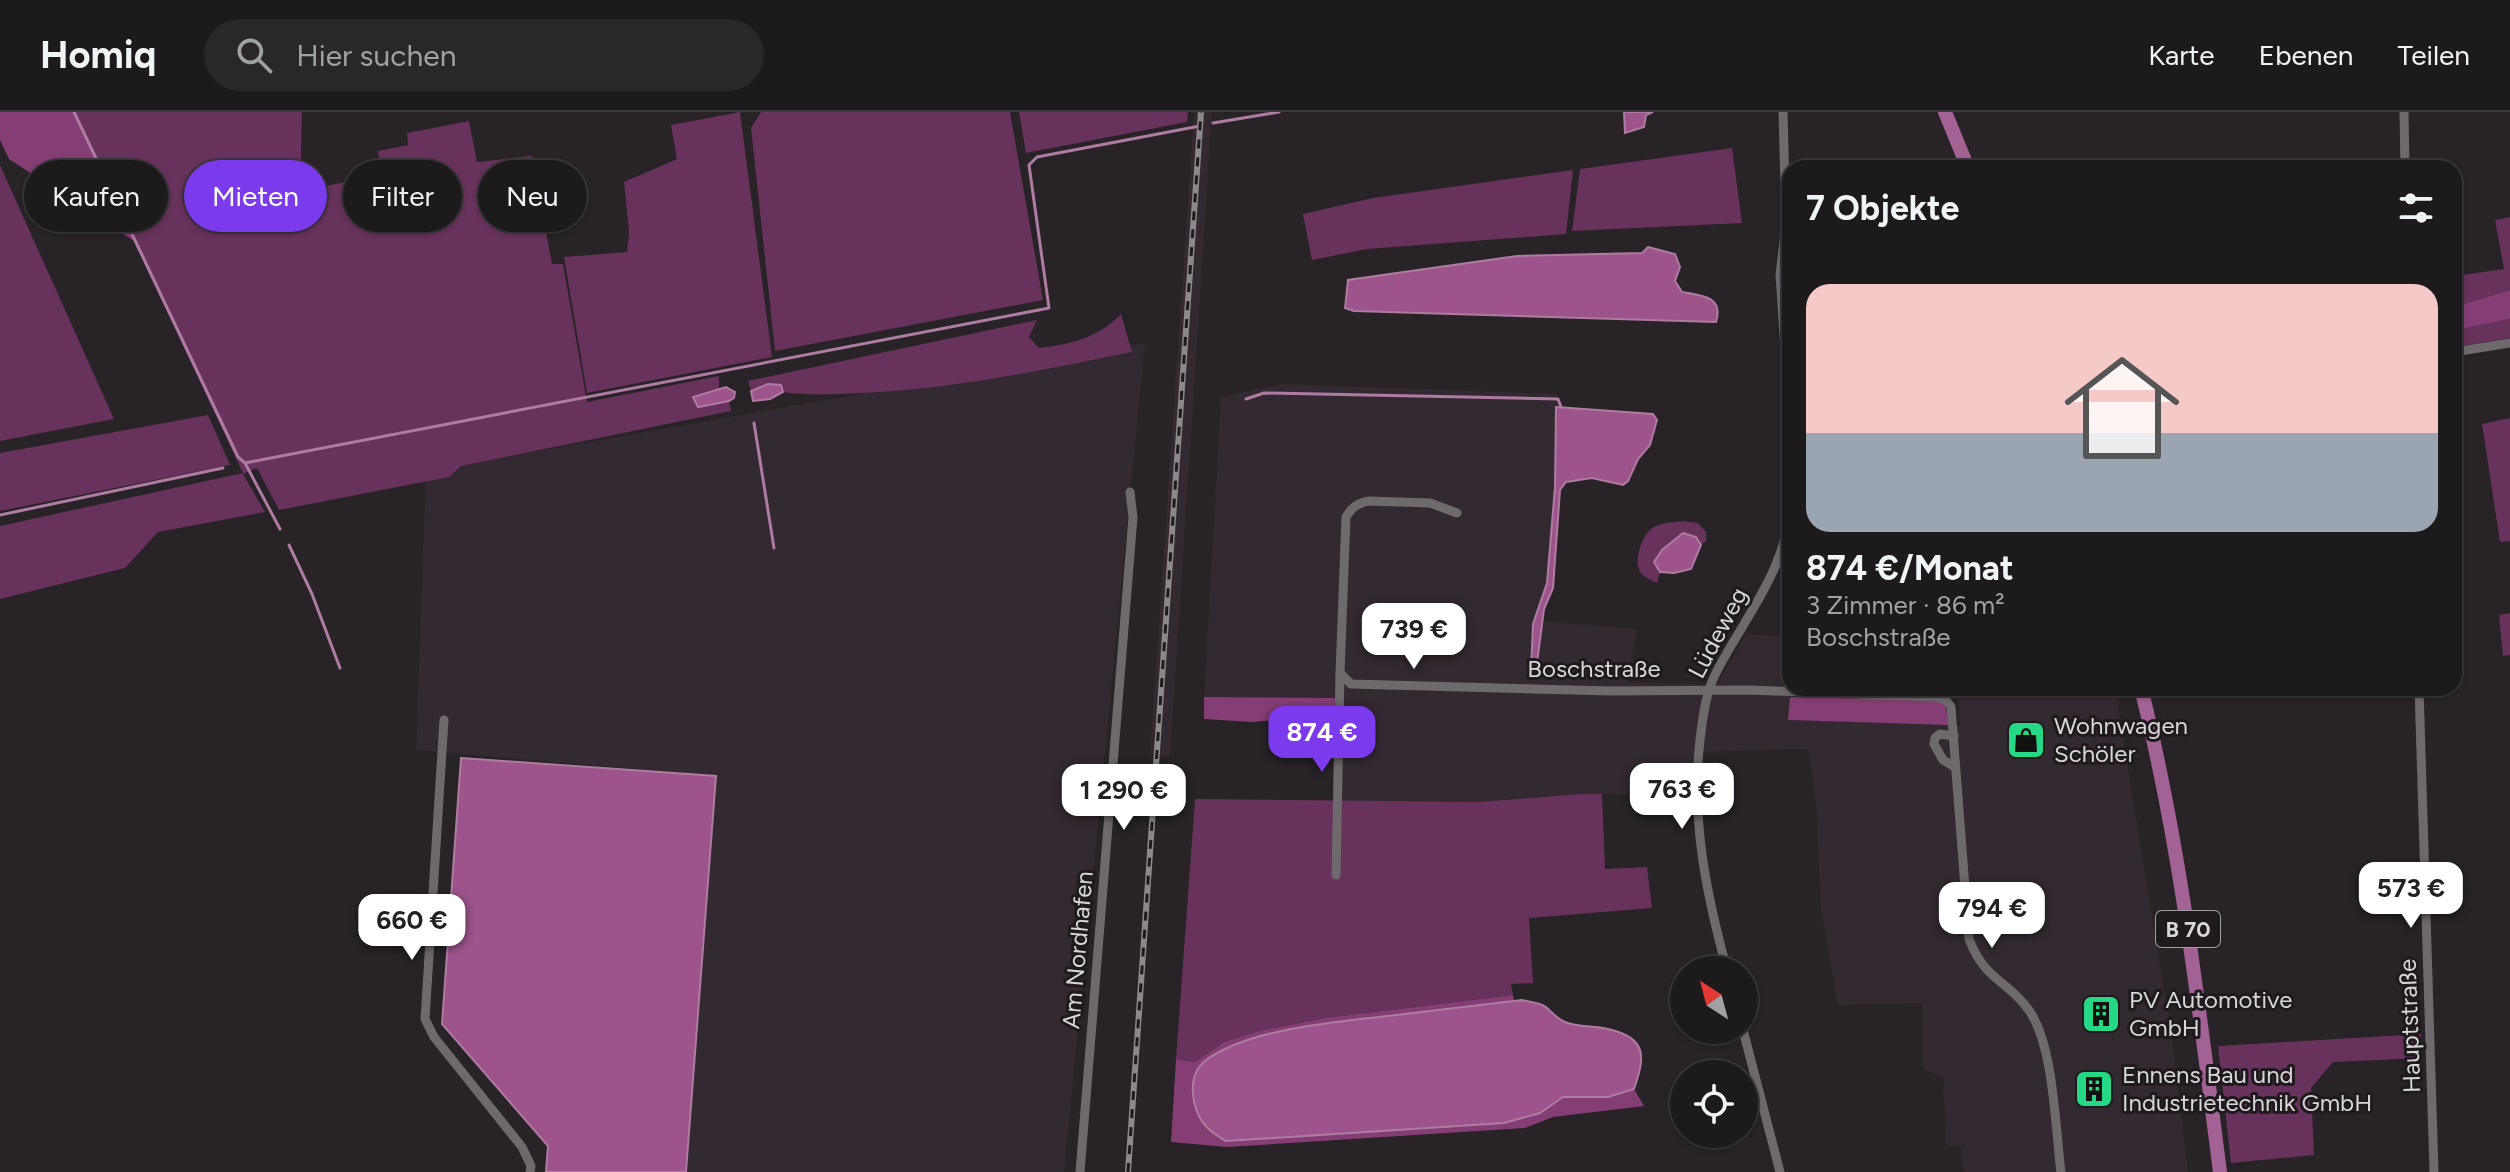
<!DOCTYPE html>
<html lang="de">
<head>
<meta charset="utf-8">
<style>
	:root { --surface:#1d1a1c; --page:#2a2729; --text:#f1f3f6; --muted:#a0a1a3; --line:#3b383b; --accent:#7c3aed }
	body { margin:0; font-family:Figtree,sans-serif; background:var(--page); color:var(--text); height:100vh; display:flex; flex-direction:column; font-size:30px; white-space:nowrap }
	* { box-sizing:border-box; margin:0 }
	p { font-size:26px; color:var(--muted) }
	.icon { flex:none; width:44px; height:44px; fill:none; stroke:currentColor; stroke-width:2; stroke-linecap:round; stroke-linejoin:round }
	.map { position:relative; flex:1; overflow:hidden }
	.drawer { position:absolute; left:1782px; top:48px; width:680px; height:536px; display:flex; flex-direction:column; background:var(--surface); border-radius:24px; box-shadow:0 2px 6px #0004,0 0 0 2px var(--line) }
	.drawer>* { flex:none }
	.top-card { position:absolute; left:24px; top:48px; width:760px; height:72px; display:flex; gap:16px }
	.needle { width:52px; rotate:324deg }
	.tools { position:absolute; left:1670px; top:844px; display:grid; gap:16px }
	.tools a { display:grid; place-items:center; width:88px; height:88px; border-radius:50%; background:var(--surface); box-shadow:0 2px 6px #0004,0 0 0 2px var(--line); font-size:40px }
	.price { position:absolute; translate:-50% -68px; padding:0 18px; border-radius:16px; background:#fff; color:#222; font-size:26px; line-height:52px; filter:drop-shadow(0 2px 4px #0008) }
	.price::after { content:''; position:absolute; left:50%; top:48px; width:24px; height:18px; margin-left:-12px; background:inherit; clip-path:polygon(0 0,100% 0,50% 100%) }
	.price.current { background:var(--accent); color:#fff }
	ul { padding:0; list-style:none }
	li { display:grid; align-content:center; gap:16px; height:424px; padding:0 24px }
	li span { display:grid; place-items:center; height:248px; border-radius:24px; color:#555 }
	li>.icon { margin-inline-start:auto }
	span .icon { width:144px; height:144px; fill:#fffc; stroke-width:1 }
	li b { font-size:34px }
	h2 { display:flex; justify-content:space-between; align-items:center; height:96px; padding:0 24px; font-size:34px }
	.pill { padding:0 28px; border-radius:36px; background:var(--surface); box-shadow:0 2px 6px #0004,0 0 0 2px var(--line); font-size:28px; line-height:72px }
	.pill.current { background:var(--accent); color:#fff }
	header { display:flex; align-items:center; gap:48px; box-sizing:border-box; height:112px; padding:0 40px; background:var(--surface); border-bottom:2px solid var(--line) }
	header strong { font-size:38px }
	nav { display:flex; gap:44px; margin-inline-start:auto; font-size:28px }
	.search { width:560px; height:72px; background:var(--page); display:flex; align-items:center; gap:20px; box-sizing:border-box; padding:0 28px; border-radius:44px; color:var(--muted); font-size:30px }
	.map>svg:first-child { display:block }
	.built { fill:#332a31 }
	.green { fill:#67325b }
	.forest { fill:#843e74 }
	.water { fill:#9c548b; stroke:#ae7ba2; stroke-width:2 }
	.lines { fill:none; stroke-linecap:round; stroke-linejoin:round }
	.stream { stroke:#ae7ba2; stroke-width:3 }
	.street { stroke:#6e696c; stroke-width:9 }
	.primary { stroke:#a26294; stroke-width:14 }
	.rail-casing { stroke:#8c888b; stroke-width:6 }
	.rail { stroke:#1e1a1d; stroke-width:3; stroke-dasharray:9; stroke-linecap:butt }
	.labels { text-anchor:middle; stroke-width:6; stroke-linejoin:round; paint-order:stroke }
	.shield { fill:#1e1a1d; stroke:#a19ea0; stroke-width:2 }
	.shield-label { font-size:22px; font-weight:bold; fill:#d9d6d8 }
	.street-label { font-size:24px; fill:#d9d6d8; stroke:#1e1a1d }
	.poi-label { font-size:24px; fill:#d9d6d8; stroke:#1e1a1d; text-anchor:start }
</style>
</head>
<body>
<header>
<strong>Homiq</strong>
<div class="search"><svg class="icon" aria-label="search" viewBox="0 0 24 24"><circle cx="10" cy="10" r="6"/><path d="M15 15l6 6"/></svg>Hier suchen</div>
<nav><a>Karte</a><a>Ebenen</a><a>Teilen</a></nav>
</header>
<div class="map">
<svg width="2510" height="1060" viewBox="0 0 2510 1060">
	<rect width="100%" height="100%" fill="#272326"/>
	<g class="built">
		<polygon points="1194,0 1212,0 1170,644 1150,642"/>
		<polygon points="1145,231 1064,1060 687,1060 716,664 416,638 426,359"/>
		<polygon points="1283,272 1557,282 1555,375 1547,471 1533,513 1536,559 1542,509 1637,517 1627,570 1716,573 1747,522 1790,525 1789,608 1960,613 1959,576 2115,576 2172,927 2188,1060 1964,1060 1960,1033 1946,1035 1943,965 1923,957 1922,891 1838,893 1821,798 1816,691 1808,637 1696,640 1694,683 1581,682 1478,690 1333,689 1334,586 1204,585 1221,285"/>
	</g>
	<g class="green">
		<polygon points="73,0 302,0 300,79 381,63 378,39 408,33 407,21 469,9 477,50 532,44 552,152 563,152 587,290 719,264 719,279 709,282 707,294 729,289 731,299 461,354 449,365 279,398 257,356 243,362 265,400 158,420 125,456 0,487 0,414 243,361"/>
		<polygon points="740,0 772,245 587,281 564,145 627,140 629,120 624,70 677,47 671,13"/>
		<polygon points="761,0 1010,0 1043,188 775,239 751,16"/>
		<polygon points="1019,0 1188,0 1187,10 1026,41"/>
		<polygon points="1732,36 1742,111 1572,119 1580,57"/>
		<polygon points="0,53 114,307 0,329"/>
		<polygon points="1573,58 1566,122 1367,137 1312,148 1303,102 1373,86"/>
		<polygon points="2510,105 2510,178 2463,192 2455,217 2510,207 2510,226 2454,235 2454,164 2504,157 2495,108"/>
		<path d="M1121,202L1132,240C1043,258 954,277 863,281C836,282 809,284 783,280L780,273L768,272L751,279L748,269L1037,208L1029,225L1039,236C1071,232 1098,226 1121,202Z"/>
		<polygon points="208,303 230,353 0,399 0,341"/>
		<polygon points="2510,306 2510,429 2500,430 2482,312"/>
		<path d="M1682,409L1698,411L1706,420V429L1701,433L1696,425L1654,450L1660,460L1657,471C1652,468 1644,466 1641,461C1633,449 1641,427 1650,418C1659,410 1671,411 1682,409Z"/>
		<polygon points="2510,501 2510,543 2503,544 2499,503"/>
		<polygon points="1581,682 1602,682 1605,757 1647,755 1652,796 1529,806 1533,871 1511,872 1513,883 1325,906 1259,919 1224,930 1195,950 1176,947 1195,687 1478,690"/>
		<polygon points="2421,922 2422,946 2333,950 2311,976 2314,1043 2231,1051 2218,934"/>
	</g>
	<g class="forest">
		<polygon points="0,0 73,0 134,129 9,47 0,28"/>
		<polygon points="2510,178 2510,207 2455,218 2463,192"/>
		<polygon points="1204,585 1335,586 1334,603 1252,610 1204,607"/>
		<polygon points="1790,585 1939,588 1945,593 1949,613 1788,608"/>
		<polygon points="1513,883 1514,889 1323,912 1296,918 1540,1001 1562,985 1608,985 1634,977 1644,994 1553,1005 1525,1016 1227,1035 1171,1030 1176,947 1195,950 1224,930 1259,919 1325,906"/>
	</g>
	<g class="water">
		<polygon points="1624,0 1653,0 1646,3 1644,15 1625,21"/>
		<path d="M1648,135L1675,142L1680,155L1675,169L1682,180C1702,184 1724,184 1716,210L1354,199L1345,196L1348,168L1517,144L1642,141Z"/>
		<polygon points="768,272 781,273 783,280 770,287 753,289 751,279"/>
		<polygon points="726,275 735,280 734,286 729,289 698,295 693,285"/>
		<polygon points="1556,295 1653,302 1657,308 1650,333 1638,347 1628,369 1623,373 1592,366 1566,370 1560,378 1553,476 1544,497 1536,559 1531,559 1533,512 1547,471 1555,375"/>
		<polygon points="1683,421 1696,425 1701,433 1691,457 1674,461 1660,460 1654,450 1662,438"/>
		<polygon points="461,646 716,664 686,1060 546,1060 548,1034 442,912"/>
		<path d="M1522,888C1530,890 1539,890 1546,895C1552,900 1557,907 1565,910C1579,916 1594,913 1608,917C1648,926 1645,945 1634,977L1608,985H1563L1540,1001L1504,1011L1226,1029C1206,1018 1195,1006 1193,982C1192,970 1195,957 1205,949C1246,917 1336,910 1388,904C1433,899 1477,893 1522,888Z"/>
	</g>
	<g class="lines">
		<g class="stream">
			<polyline points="74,0 238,345 245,351 1049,196 1029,53 1037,45 1200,14"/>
			<polyline points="1213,11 1279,0"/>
			<polyline points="1246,287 1264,281 1558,287 1561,295"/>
			<polyline points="754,311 774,436"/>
			<polyline points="245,351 280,417"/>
			<polyline points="0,403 223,356"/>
			<polyline points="289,433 312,482 340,556"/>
		</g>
		<g class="street">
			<polyline points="1783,0 1786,112 1780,163 1790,311"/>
			<polyline points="2404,0 2405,56"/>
			<polyline points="2454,240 2510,231"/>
			<path d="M1457,401L1430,391L1369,389C1358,391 1352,395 1346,405L1340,561L1351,572L1611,579L1749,578L1937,585L1946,588L1951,595L1969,827C1985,869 2006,867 2028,897C2054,931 2055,1016 2061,1060"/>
			<polyline points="2419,576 2434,1060"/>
			<polyline points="444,608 425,907 434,925 522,1035 531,1054 530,1060"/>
			<polyline points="1954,624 1940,622 1935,626 1934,632 1943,648 1955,655"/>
			<polyline points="1336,763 1340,561"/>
			<path d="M1727,858C1706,781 1691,708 1700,628C1703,603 1706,578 1718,557C1746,504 1786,457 1790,396"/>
			<polyline points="1743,918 1780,1060"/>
			<polyline points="1080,1060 1133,405 1130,380"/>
		</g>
		<g class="primary">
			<polyline points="1945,0 1968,56"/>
			<path d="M2141,576C2181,735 2199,898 2220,1060"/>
		</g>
		<defs>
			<polyline id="rail" points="1128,1060 1201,0"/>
		</defs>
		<use href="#rail" class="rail-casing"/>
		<use href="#rail" class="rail"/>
	</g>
	<defs>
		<symbol id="shop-square" viewBox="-11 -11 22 22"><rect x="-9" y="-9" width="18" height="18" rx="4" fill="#24d886" stroke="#1e1a1d"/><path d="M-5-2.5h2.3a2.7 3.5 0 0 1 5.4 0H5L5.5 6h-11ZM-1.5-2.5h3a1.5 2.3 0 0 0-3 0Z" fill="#111"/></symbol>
		<symbol id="building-square" viewBox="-11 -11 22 22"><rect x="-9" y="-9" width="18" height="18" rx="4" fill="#24d886" stroke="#1e1a1d"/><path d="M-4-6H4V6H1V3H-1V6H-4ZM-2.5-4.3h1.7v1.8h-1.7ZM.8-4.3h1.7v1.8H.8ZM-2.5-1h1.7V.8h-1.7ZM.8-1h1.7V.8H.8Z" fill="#111"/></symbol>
	</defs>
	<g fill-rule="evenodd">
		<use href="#shop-square" x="2004" y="606" width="44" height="44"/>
		<use href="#building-square" x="2079" y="880" width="44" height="44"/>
		<use href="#building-square" x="2072" y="955" width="44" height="44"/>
	</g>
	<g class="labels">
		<rect class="shield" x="2156" y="799" width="64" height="36" rx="6"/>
		<g class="shield-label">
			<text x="2188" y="825">B 70</text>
		</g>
		<g class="street-label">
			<text transform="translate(1718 521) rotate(-62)" y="8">Lüdeweg</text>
			<text x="1594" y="565">Boschstraße</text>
			<text transform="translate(1078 838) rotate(-85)" y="8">Am Nordhafen</text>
			<text transform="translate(2410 914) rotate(-92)" y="8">Hauptstraße</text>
		</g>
		<g class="poi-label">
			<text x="2054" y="622">Wohnwagen<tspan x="2054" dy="28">Schöler</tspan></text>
			<text x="2129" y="896">PV Automotive<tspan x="2129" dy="28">GmbH</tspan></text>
			<text x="2122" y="971">Ennens Bau und<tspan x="2122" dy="28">Industrietechnik GmbH</tspan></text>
		</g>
	</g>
</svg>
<div class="tools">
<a><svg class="needle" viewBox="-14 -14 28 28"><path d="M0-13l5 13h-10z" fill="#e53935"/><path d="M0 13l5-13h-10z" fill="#a0a1a3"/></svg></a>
<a><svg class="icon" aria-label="locate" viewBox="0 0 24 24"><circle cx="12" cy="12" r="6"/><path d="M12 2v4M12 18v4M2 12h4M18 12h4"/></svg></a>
</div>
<b class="price" style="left:1414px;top:559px">739 €</b>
<b class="price current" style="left:1322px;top:662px">874 €</b>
<b class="price" style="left:1682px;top:719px">763 €</b>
<b class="price" style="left:1124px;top:720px">1 290 €</b>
<b class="price" style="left:2411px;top:818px">573 €</b>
<b class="price" style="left:1992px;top:838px">794 €</b>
<b class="price" style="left:412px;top:850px">660 €</b>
<div class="top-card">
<a class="pill">Kaufen</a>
<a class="pill current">Mieten</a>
<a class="pill">Filter</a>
<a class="pill">Neu</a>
</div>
<section class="drawer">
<h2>7 Objekte<svg class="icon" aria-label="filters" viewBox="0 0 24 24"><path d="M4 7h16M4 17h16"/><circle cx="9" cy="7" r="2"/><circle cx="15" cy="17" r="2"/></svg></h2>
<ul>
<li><span style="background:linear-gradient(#f6c9c9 60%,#9aa5b1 0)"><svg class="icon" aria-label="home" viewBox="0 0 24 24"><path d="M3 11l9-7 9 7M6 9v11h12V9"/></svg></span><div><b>874 €/Monat</b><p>3 Zimmer · 86 m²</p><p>Boschstraße</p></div></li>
</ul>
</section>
</div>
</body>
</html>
